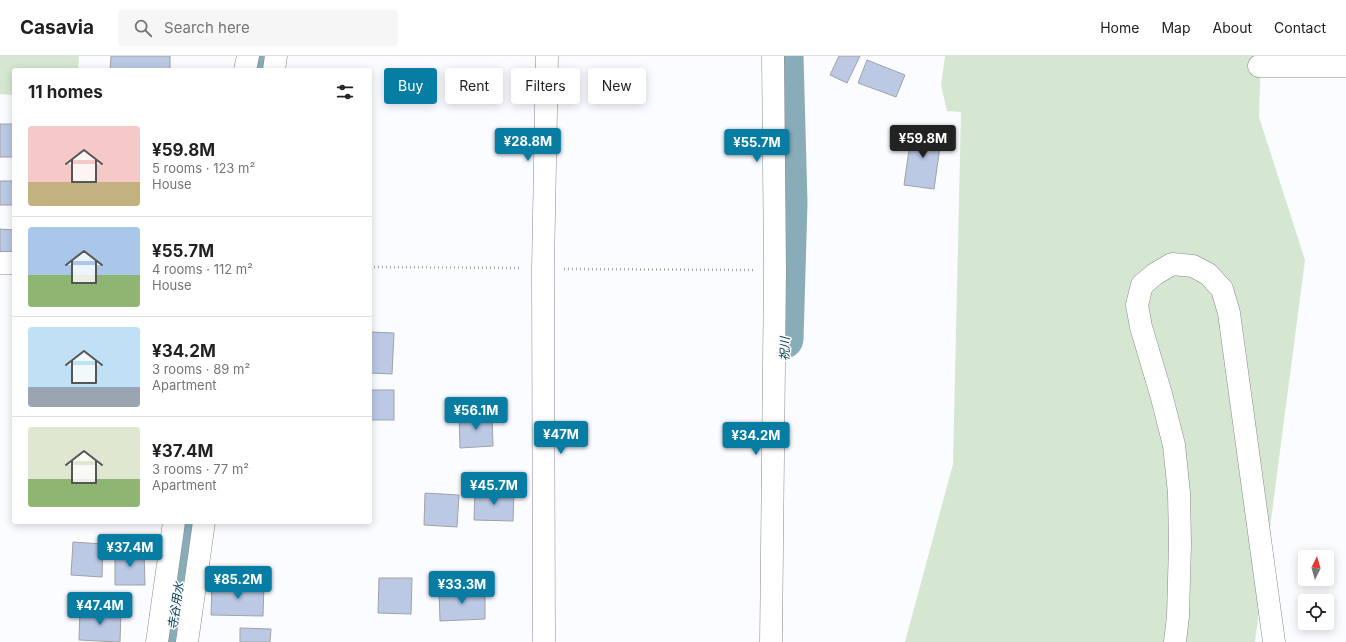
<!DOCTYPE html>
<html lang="en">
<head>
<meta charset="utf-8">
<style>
	:root { --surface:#fff; --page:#f6f6f6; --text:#202124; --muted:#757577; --line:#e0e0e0; --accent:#077da4 }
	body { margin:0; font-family:Inter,"Noto Sans JP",sans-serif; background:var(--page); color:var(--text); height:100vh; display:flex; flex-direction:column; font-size:15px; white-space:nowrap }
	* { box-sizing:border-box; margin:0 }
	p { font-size:13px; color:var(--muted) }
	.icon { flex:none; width:22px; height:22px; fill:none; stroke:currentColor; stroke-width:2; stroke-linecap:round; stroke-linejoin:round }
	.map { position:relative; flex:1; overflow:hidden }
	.side { position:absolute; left:12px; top:12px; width:360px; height:456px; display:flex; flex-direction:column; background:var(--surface); border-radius:4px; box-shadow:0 2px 10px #0003 }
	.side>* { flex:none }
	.top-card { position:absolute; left:384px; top:12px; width:380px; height:36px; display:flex; gap:8px }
	.needle { width:26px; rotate:5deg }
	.controls { position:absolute; left:1298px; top:494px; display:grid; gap:8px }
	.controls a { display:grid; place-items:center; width:36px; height:36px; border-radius:4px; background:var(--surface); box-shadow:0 2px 10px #0003; font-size:20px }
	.price { position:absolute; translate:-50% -34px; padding:0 9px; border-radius:4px; background:var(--accent); color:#fff; font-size:13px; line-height:26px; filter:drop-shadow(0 1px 2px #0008) }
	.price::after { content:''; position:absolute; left:50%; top:24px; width:12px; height:9px; margin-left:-6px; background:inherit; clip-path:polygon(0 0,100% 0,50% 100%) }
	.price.selected { background:#222; color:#fff }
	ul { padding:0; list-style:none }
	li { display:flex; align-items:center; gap:12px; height:100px; padding:0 16px }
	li+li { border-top:1px solid var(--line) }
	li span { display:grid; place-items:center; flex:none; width:112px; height:80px; border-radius:4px; color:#555 }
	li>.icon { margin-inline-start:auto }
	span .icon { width:48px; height:48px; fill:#fffc; stroke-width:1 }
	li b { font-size:17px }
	h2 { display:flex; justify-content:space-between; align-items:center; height:48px; padding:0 16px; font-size:17px }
	.tag { padding:0 14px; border-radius:4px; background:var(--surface); box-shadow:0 2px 10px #0003; font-size:14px; line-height:36px }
	.tag.selected { background:var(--accent); color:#fff }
	header { display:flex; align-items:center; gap:24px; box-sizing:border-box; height:56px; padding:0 20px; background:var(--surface); border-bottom:1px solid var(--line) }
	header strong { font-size:19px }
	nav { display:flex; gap:22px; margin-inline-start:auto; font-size:14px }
	.search { width:280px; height:36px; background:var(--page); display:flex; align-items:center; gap:10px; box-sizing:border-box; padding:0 14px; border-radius:4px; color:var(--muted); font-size:15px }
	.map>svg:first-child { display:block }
	.green { fill:#d5e7d1 }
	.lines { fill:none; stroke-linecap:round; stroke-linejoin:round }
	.river { stroke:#89acb9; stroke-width:39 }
	.building { fill:#bbc9e5; stroke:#a1a2a5 }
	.minor-casing { stroke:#87888b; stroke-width:23 }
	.path { stroke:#a7a8aa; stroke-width:2.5; stroke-dasharray:1 3; stroke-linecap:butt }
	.minor { stroke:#fff; stroke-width:22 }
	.labels { text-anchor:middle; stroke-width:3; stroke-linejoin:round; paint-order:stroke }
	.water-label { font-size:12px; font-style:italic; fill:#033a49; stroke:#fafcff }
</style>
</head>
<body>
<header>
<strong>Casavia</strong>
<div class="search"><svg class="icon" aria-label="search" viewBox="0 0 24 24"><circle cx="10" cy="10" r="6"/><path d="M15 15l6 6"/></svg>Search here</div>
<nav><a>Home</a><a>Map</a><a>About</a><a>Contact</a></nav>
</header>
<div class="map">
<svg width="1346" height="586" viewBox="0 0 1346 586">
	<rect width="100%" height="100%" fill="#fafcff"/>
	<g class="green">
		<polygon points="0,0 79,0 78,14 14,14 14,39 0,38"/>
		<polygon points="945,0 1261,0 1259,61 1305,204 1255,586 905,586 953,408 961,56 947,55 941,29"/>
	</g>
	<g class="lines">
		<g class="river">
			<polyline points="784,0 788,147 784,283"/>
			<polyline points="258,14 260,0"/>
			<polyline points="170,586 188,466"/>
		</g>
	</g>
	<g class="building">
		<polygon points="111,0 170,0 170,14 110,14"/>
		<polygon points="839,0 860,0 847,27 830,19"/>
		<polygon points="867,4 905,19 896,41 858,27"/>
		<rect x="0" y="68" width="14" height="33"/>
		<polygon points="912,73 942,77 934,133 904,129"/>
		<rect x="0" y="125" width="14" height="24"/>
		<polygon points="0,173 14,174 14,197 0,196"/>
		<polygon points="370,276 394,277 392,318 370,317"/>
		<rect x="370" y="334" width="24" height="30"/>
		<polygon points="492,358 493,390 460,392 459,359"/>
		<polygon points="475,434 514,435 513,465 474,464"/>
		<polygon points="425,437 459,439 457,471 424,469"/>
		<polygon points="73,486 103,488 102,521 71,519"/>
		<polygon points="144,495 145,529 115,529 115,496"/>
		<polygon points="379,522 412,522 411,558 378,557"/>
		<polygon points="212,527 264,528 263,560 211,559"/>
		<polygon points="485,533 485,563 440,565 439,534"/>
		<polygon points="80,553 121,555 120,586 79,584"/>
		<polygon points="240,572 271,573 270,586 240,586"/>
	</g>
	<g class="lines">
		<defs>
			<g id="minor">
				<polyline points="1259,10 1346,10"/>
				<polyline points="245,14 248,0"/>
				<polyline points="274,14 276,0"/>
				<polyline points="0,207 14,207"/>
				<polyline points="157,586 174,466"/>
				<polyline points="187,586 204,466"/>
				<polyline points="544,586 543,213 547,0"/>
				<polyline points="771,586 775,214 773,0"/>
				<polyline points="1175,586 1178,560 1180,488 1179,437 1174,389 1161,338 1141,271 1137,249 1142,229 1155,218 1172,208 1193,210 1208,218 1222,233 1229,257 1274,586"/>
			</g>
		</defs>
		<use href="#minor" class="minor-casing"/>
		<g class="path">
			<polyline points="370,211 521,212"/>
			<polyline points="564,213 753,214"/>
		</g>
		<use href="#minor" class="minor"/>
	</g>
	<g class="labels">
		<g class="water-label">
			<text transform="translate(785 293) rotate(-89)" y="4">祝川</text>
			<text transform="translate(176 550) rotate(-82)" y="4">寺谷用水</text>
		</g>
	</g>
</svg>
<div class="controls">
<a><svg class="needle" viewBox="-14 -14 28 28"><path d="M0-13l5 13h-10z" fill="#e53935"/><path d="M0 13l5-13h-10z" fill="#757577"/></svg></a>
<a><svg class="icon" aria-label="locate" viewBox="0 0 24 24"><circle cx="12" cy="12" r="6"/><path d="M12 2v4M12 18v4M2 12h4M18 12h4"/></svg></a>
</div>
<b class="price selected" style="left:923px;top:103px">¥59.8M</b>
<b class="price" style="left:528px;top:106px">¥28.8M</b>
<b class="price" style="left:757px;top:107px">¥55.7M</b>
<b class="price" style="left:476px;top:375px">¥56.1M</b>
<b class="price" style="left:561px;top:399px">¥47M</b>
<b class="price" style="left:756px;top:400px">¥34.2M</b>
<b class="price" style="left:494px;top:450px">¥45.7M</b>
<b class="price" style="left:130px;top:512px">¥37.4M</b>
<b class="price" style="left:238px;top:544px">¥85.2M</b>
<b class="price" style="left:462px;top:549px">¥33.3M</b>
<b class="price" style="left:100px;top:570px">¥47.4M</b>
<div class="top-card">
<a class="tag selected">Buy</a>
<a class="tag">Rent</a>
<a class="tag">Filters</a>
<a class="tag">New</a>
</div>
<section class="side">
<h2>11 homes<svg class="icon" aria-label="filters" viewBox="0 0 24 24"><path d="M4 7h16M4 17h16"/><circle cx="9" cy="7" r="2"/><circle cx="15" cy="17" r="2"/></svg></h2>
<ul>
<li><span style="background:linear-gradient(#f6c9c9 70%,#c2b280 0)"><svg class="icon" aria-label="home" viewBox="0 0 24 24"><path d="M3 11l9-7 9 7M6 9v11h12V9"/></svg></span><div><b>¥59.8M</b><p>5 rooms · 123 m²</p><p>House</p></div></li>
<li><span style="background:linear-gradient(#a9c7e8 60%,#8fb573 0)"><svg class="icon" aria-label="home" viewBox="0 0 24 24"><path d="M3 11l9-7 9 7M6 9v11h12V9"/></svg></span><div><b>¥55.7M</b><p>4 rooms · 112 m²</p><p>House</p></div></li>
<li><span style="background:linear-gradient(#bfe0f5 75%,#9aa5b1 0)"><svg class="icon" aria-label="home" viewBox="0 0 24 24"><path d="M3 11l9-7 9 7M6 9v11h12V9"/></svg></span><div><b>¥34.2M</b><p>3 rooms · 89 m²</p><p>Apartment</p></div></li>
<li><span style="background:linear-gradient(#dfe7d0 65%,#8fb573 0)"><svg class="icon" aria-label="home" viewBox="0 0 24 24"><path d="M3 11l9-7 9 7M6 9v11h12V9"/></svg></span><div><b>¥37.4M</b><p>3 rooms · 77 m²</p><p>Apartment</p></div></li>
</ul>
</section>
</div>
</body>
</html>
